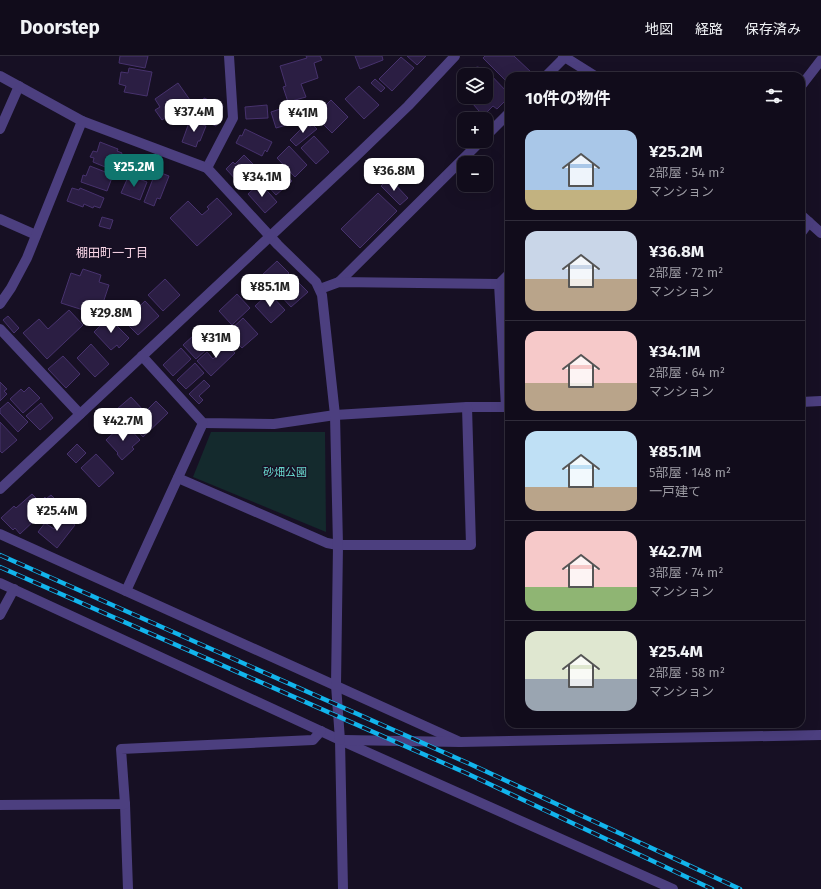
<!DOCTYPE html>
<html lang="ja">
<head>
<meta charset="utf-8">
<style>
	:root { --surface:#110c1b; --page:#1e1a28; --text:#f1f3f6; --muted:#9c9ba3; --line:#302c3a; --accent:#0f766e }
	body { margin:0; font-family:"Fira Sans","Noto Sans JP",sans-serif; background:var(--page); color:var(--text); height:100vh; display:flex; flex-direction:column; font-size:15px; white-space:nowrap }
	* { box-sizing:border-box; margin:0 }
	p { font-size:13px; color:var(--muted) }
	.icon { flex:none; width:22px; height:22px; fill:none; stroke:currentColor; stroke-width:2; stroke-linecap:round; stroke-linejoin:round }
	.map { position:relative; flex:1; overflow:hidden }
	.side { position:absolute; left:505px; top:16px; width:300px; height:656px; display:flex; flex-direction:column; background:var(--surface); border-radius:12px; box-shadow:0 4px 16px #0002,0 0 0 1px var(--line) }
	.side>* { flex:none }
	.buttons { position:absolute; left:457px; top:12px; display:grid; gap:8px }
	.buttons a { display:grid; place-items:center; width:36px; height:36px; border-radius:8px; background:var(--surface); box-shadow:0 4px 16px #0002,0 0 0 1px var(--line); font-size:20px }
	.price { position:absolute; translate:-50% -34px; padding:0 9px; border-radius:8px; background:#fff; color:#222; font-size:13px; line-height:26px; filter:drop-shadow(0 1px 2px #0008) }
	.price::after { content:''; position:absolute; left:50%; top:24px; width:12px; height:9px; margin-left:-6px; background:inherit; clip-path:polygon(0 0,100% 0,50% 100%) }
	.price.active { background:var(--accent); color:#fff }
	ul { padding:0; list-style:none }
	li { display:flex; align-items:center; gap:12px; height:100px; padding:0 20px }
	li+li { border-top:1px solid var(--line) }
	li span { display:grid; place-items:center; flex:none; width:112px; height:80px; border-radius:12px; color:#555 }
	li>.icon { margin-inline-start:auto }
	span .icon { width:48px; height:48px; fill:#fffc; stroke-width:1 }
	li b { font-size:17px }
	h2 { display:flex; justify-content:space-between; align-items:center; height:48px; padding:0 20px; font-size:17px }
	header { display:flex; align-items:center; gap:24px; box-sizing:border-box; height:56px; padding:0 20px; background:var(--surface); border-bottom:1px solid var(--line) }
	header strong { font-size:19px }
	nav { display:flex; gap:22px; margin-inline-start:auto; font-size:14px }
	.map>svg:first-child { display:block }
	.green { fill:#142a2d }
	.building { fill:#2b1e43; stroke:#47326d }
	.lines { fill:none; stroke-linecap:round; stroke-linejoin:round }
	.minor { stroke:#4c3f7f; stroke-width:10 }
	.tertiary { stroke:#4c3f7f; stroke-width:10 }
	.rail-casing { stroke:#12b4ec; stroke-width:4.5 }
	.rail { stroke:#171024; stroke-width:3; stroke-dasharray:9; stroke-linecap:butt }
	.labels { text-anchor:middle; stroke-width:3; stroke-linejoin:round; paint-order:stroke }
	.park-label { font-size:11px; fill:#68d7cc; stroke:#171024 }
	.neighbourhood-label { font-size:12px; fill:#fcd8e9; stroke:#171024 }
</style>
</head>
<body>
<header>
<strong>Doorstep</strong>
<nav><a>地図</a><a>経路</a><a>保存済み</a></nav>
</header>
<div class="map">
<svg width="821" height="833" viewBox="0 0 821 833">
	<rect width="100%" height="100%" fill="#171024"/>
	<polygon class="green" points="211,376 325,376 326,476 193,421"/>
	<g class="building">
		<polygon points="120,0 148,0 145,12 119,7"/>
		<polygon points="306,0 320,0 322,4 314,7 318,22 301,28 306,41 288,46 283,31 286,30 280,10 307,2"/>
		<polygon points="355,0 382,0 383,4 360,13"/>
		<polygon points="407,0 426,0 417,9"/>
		<polygon points="485,0 514,0 532,17 529,20 509,20 509,28 483,2"/>
		<polygon points="401,1 414,12 392,35 379,23"/>
		<polygon points="477,11 482,12 486,14 509,38 509,41 497,53 493,50 480,63 477,63 474,60 479,55 473,48 472,44 474,41 486,41 486,19 469,19 472,14"/>
		<polygon points="129,12 152,16 147,40 124,36 126,30 119,28 121,16 128,17"/>
		<polygon points="375,23 385,32 381,36 371,27"/>
		<polygon points="178,27 190,44 162,64 155,54 160,51 155,43"/>
		<polygon points="359,30 379,49 364,63 345,43"/>
		<polygon points="204,42 223,50 216,70 196,62"/>
		<polygon points="331,44 348,61 332,77 315,60"/>
		<polygon points="267,49 268,62 246,63 245,51"/>
		<polygon points="292,49 297,66 276,72 271,56"/>
		<polygon points="190,64 206,70 200,85 198,85 196,91 182,86"/>
		<polygon points="307,67 310,71 312,68 317,73 296,90 290,84"/>
		<polygon points="245,73 272,86 267,96 265,94 262,100 236,87 240,79 242,80"/>
		<polygon points="314,80 329,96 316,108 301,92"/>
		<polygon points="100,86 118,93 117,95 122,97 115,115 93,106 94,102 90,101 93,95 97,96"/>
		<polygon points="289,90 307,109 295,121 277,102"/>
		<polygon points="244,99 255,110 238,126 226,113 233,106 235,108"/>
		<polygon points="90,110 113,119 107,135 81,126 83,119 86,120"/>
		<polygon points="279,112 292,125 276,139 264,126"/>
		<polygon points="156,115 169,120 160,143 157,142 154,150 144,146"/>
		<polygon points="129,119 147,126 140,144 121,137"/>
		<polygon points="389,122 408,142 400,149 381,130"/>
		<polygon points="260,127 277,146 265,157 248,138"/>
		<polygon points="72,132 79,134 80,132 104,142 100,152 94,150 93,152 84,148 83,151 67,145"/>
		<polygon points="378,137 397,155 360,192 341,173"/>
		<polygon points="217,142 232,158 197,190 170,162 188,145 202,159 209,153 207,151"/>
		<polygon points="102,161 113,164 110,173 99,170"/>
		<polygon points="277,205 289,217 273,233 261,220"/>
		<polygon points="83,213 101,219 99,226 109,229 99,259 61,247 71,217 80,220"/>
		<polygon points="257,218 266,228 263,231 254,222"/>
		<polygon points="294,222 308,236 291,251 278,237"/>
		<polygon points="165,223 180,239 163,255 148,239"/>
		<polygon points="269,237 285,254 271,267 255,250"/>
		<polygon points="237,238 250,252 232,269 219,255"/>
		<polygon points="145,245 159,260 138,279 124,265"/>
		<polygon points="69,254 83,269 47,303 23,277 39,263 48,273"/>
		<polygon points="8,260 19,272 14,277 3,264"/>
		<polygon points="107,260 129,282 119,292 117,289 111,294 94,276 100,270 98,268"/>
		<polygon points="243,262 258,278 242,292 227,277"/>
		<polygon points="205,269 218,283 196,303 183,289"/>
		<polygon points="225,287 235,297 211,320 197,305 207,296 213,303 216,300 212,296 217,292 218,294"/>
		<polygon points="91,288 109,308 95,321 77,302"/>
		<polygon points="181,292 191,303 173,320 163,309"/>
		<polygon points="63,300 80,318 66,332 48,313"/>
		<polygon points="195,307 204,317 186,333 177,324"/>
		<polygon points="204,324 210,330 199,340 203,344 199,348 189,338"/>
		<polygon points="0,326 7,333 4,335 7,338 0,345"/>
		<polygon points="29,331 40,342 23,357 10,343 21,333 24,336"/>
		<polygon points="131,341 145,356 156,345 168,357 143,381 117,353"/>
		<polygon points="8,346 28,366 18,376 0,357 0,353"/>
		<polygon points="41,347 53,362 40,374 26,360"/>
		<polygon points="0,366 17,384 2,397 0,395"/>
		<polygon points="121,370 126,376 129,372 140,384 132,391 134,393 122,404 117,398 118,397 106,384"/>
		<polygon points="77,388 86,397 76,407 67,398"/>
		<polygon points="96,398 114,417 99,431 81,412"/>
		<polygon points="32,438 40,446 45,441 46,443 51,439 56,444 20,478 15,472 13,474 1,462 14,450 16,452"/>
		<polygon points="64,461 75,469 57,492 38,476 45,467 54,473"/>
	</g>
	<g class="lines">
		<g class="minor">
			<polyline points="563,0 595,20"/>
			<polyline points="546,20 565,1"/>
			<polyline points="801,30 821,4"/>
			<polyline points="0,73 19,30"/>
			<polyline points="486,80 509,57"/>
			<polyline points="207,112 233,62 229,0"/>
			<polyline points="801,159 821,177"/>
			<polyline points="0,163 36,179"/>
			<polyline points="801,177 809,166"/>
			<polyline points="339,226 481,85"/>
			<polyline points="499,228 506,351"/>
			<polyline points="320,233 339,226 499,228 509,218"/>
			<polyline points="0,248 11,232 27,202 82,65"/>
			<polyline points="0,273 80,358"/>
			<polyline points="142,300 203,367 274,368 335,359 467,351 509,351"/>
			<polyline points="801,346 821,345"/>
			<polyline points="178,422 327,487 338,489 471,489 467,351"/>
			<polyline points="0,478 460,686"/>
			<polyline points="0,527 340,684 673,833"/>
			<polyline points="126,535 203,367"/>
			<polyline points="0,559 14,533"/>
			<polyline points="340,684 343,833"/>
			<polyline points="344,684 460,686 821,679"/>
			<polyline points="125,748 128,833"/>
			<polyline points="0,749 125,748 121,693 313,684 321,675"/>
		</g>
		<g class="tertiary">
			<polyline points="0,20 82,65 207,112 278,189 316,226 322,239 335,359 338,489 336,629 340,684"/>
			<polyline points="0,433 355,101 408,50 455,0"/>
		</g>
		<defs>
			<g id="rail">
				<polyline points="0,499 470,708 740,833"/>
				<polyline points="0,511 466,717 712,833"/>
			</g>
		</defs>
		<use href="#rail" class="rail-casing"/>
		<use href="#rail" class="rail"/>
	</g>
	<g class="labels">
		<g class="park-label">
			<text x="285" y="420">砂畑公園</text>
		</g>
		<g class="neighbourhood-label">
			<text x="112" y="201">棚田町一丁目</text>
		</g>
	</g>
</svg>
<div class="buttons">
<a><svg class="icon" aria-label="layers" viewBox="0 0 24 24"><path d="M12 4l9 5-9 5-9-5zM3 14l9 5 9-5"/></svg></a>
<a>+</a>
<a>−</a>
</div>
<b class="price" style="left:194px;top:77px">¥37.4M</b>
<b class="price" style="left:303px;top:78px">¥41M</b>
<b class="price active" style="left:134px;top:132px">¥25.2M</b>
<b class="price" style="left:394px;top:136px">¥36.8M</b>
<b class="price" style="left:262px;top:142px">¥34.1M</b>
<b class="price" style="left:270px;top:252px">¥85.1M</b>
<b class="price" style="left:111px;top:278px">¥29.8M</b>
<b class="price" style="left:216px;top:303px">¥31M</b>
<b class="price" style="left:123px;top:386px">¥42.7M</b>
<b class="price" style="left:57px;top:476px">¥25.4M</b>
<section class="side">
<h2>10件の物件<svg class="icon" aria-label="filters" viewBox="0 0 24 24"><path d="M4 7h16M4 17h16"/><circle cx="9" cy="7" r="2"/><circle cx="15" cy="17" r="2"/></svg></h2>
<ul>
<li><span style="background:linear-gradient(#a9c7e8 75%,#c2b280 0)"><svg class="icon" aria-label="home" viewBox="0 0 24 24"><path d="M3 11l9-7 9 7M6 9v11h12V9"/></svg></span><div><b>¥25.2M</b><p>2部屋 · 54 m²</p><p>マンション</p></div></li>
<li><span style="background:linear-gradient(#c9d6e8 60%,#b9a48a 0)"><svg class="icon" aria-label="home" viewBox="0 0 24 24"><path d="M3 11l9-7 9 7M6 9v11h12V9"/></svg></span><div><b>¥36.8M</b><p>2部屋 · 72 m²</p><p>マンション</p></div></li>
<li><span style="background:linear-gradient(#f6c9c9 65%,#b9a48a 0)"><svg class="icon" aria-label="home" viewBox="0 0 24 24"><path d="M3 11l9-7 9 7M6 9v11h12V9"/></svg></span><div><b>¥34.1M</b><p>2部屋 · 64 m²</p><p>マンション</p></div></li>
<li><span style="background:linear-gradient(#bfe0f5 70%,#b9a48a 0)"><svg class="icon" aria-label="home" viewBox="0 0 24 24"><path d="M3 11l9-7 9 7M6 9v11h12V9"/></svg></span><div><b>¥85.1M</b><p>5部屋 · 148 m²</p><p>一戸建て</p></div></li>
<li><span style="background:linear-gradient(#f6c9c9 70%,#8fb573 0)"><svg class="icon" aria-label="home" viewBox="0 0 24 24"><path d="M3 11l9-7 9 7M6 9v11h12V9"/></svg></span><div><b>¥42.7M</b><p>3部屋 · 74 m²</p><p>マンション</p></div></li>
<li><span style="background:linear-gradient(#dfe7d0 60%,#9aa5b1 0)"><svg class="icon" aria-label="home" viewBox="0 0 24 24"><path d="M3 11l9-7 9 7M6 9v11h12V9"/></svg></span><div><b>¥25.4M</b><p>2部屋 · 58 m²</p><p>マンション</p></div></li>
</ul>
</section>
</div>
</body>
</html>
